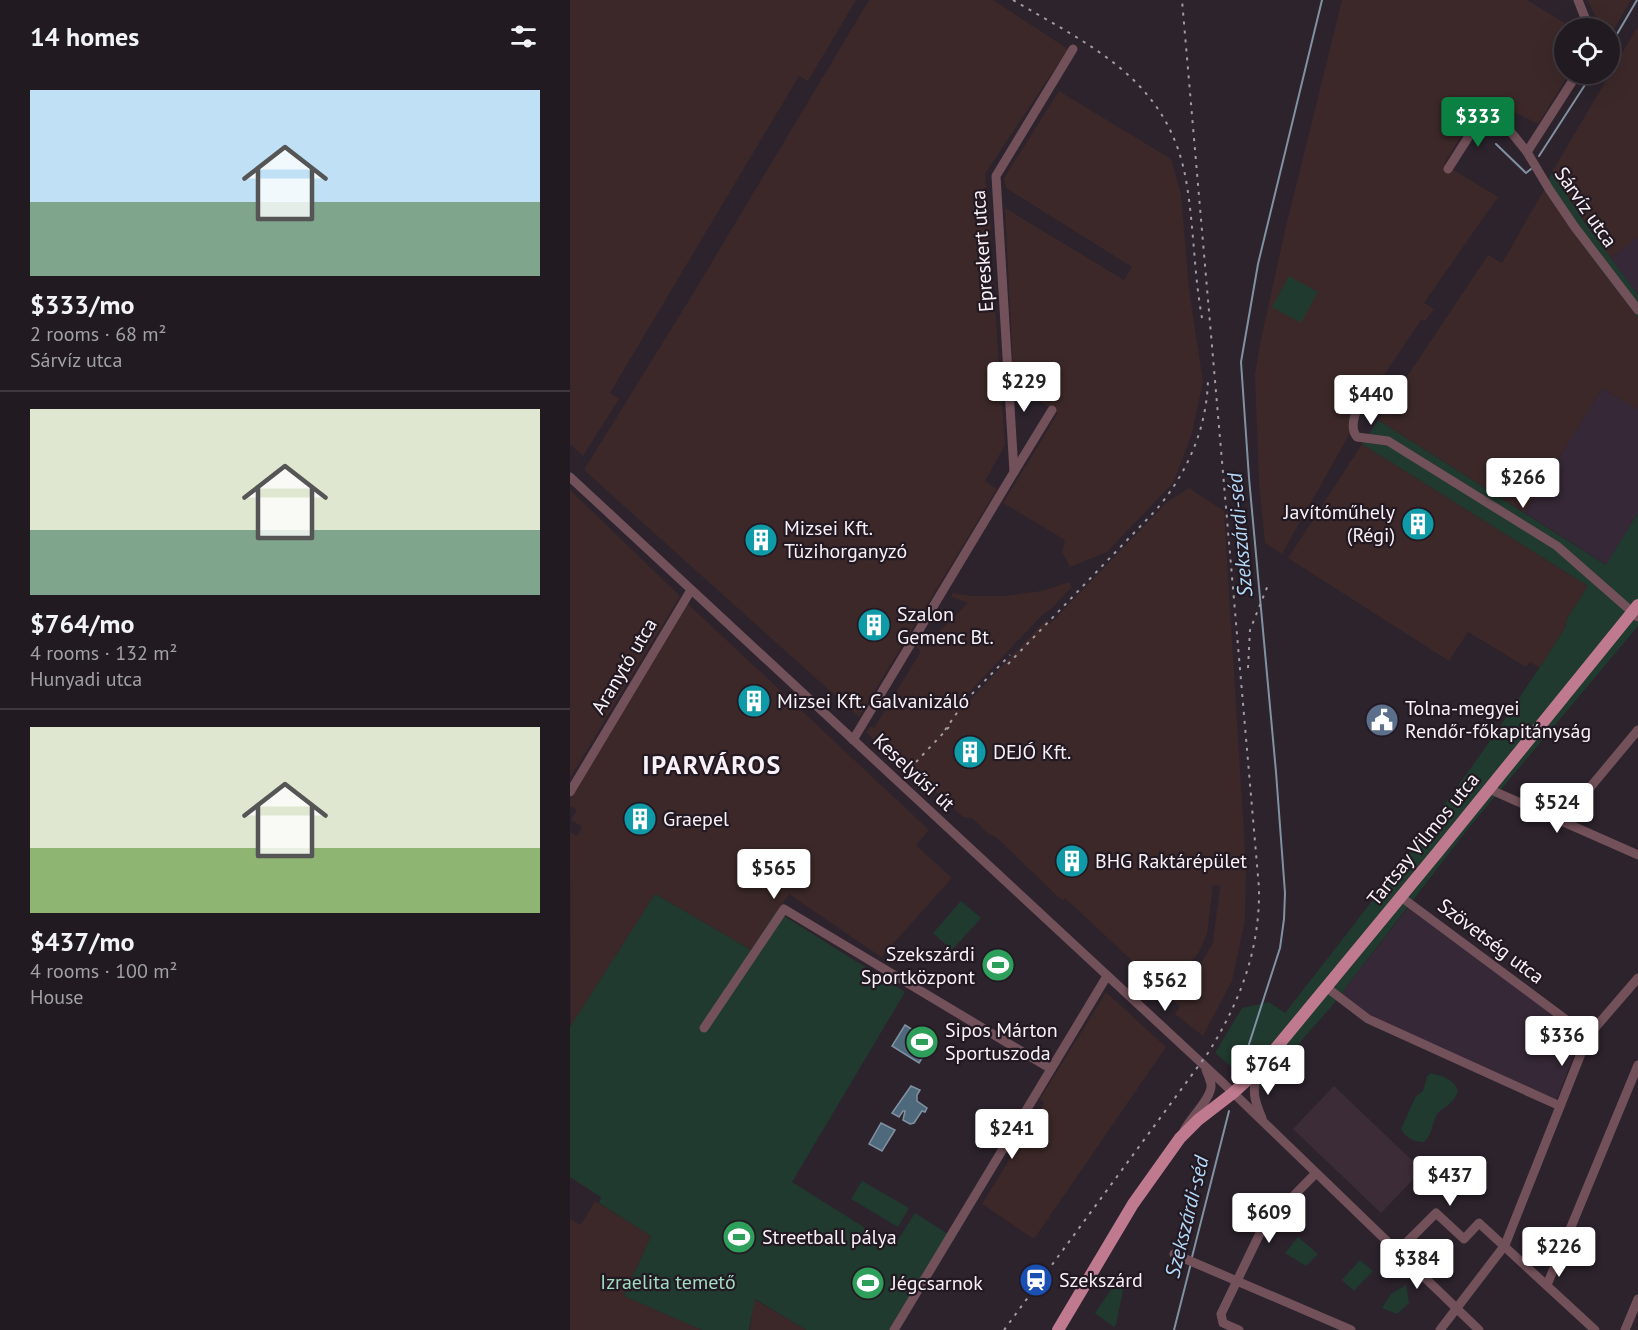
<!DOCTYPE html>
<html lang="en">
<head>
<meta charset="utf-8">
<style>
	:root { --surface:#211a21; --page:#2d272e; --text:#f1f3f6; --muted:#a2a1a5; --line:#3e383f; --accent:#0b8043 }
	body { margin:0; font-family:"PT Sans",sans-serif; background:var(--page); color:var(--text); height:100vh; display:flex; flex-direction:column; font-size:22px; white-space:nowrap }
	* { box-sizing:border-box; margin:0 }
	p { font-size:20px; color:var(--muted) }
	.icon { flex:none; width:33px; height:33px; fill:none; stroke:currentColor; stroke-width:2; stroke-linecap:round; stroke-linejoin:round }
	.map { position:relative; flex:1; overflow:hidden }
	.panel { display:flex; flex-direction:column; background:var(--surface); width:570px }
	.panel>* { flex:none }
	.controls { position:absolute; left:984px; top:18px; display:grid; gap:12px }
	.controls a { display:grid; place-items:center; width:66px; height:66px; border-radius:50%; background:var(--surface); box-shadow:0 6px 24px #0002,0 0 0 2px var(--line); font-size:30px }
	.price { position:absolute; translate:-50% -51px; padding:0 14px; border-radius:6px; background:#fff; color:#222; font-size:20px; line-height:39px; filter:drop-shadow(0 2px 3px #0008) }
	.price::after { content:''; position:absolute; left:50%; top:36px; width:18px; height:14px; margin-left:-9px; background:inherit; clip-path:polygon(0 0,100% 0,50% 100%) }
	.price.selected { background:var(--accent); color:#fff }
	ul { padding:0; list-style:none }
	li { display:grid; align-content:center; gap:12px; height:318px; padding:0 30px }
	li+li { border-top:2px solid var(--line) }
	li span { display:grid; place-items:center; height:186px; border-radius:0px; color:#555 }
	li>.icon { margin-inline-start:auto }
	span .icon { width:108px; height:108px; fill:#fffc; stroke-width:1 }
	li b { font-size:26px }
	h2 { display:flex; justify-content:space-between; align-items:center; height:72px; padding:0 30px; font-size:26px }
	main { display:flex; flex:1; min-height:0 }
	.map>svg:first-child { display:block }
	.built { fill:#362836 }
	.industrial { fill:#3c2828 }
	.education { fill:#3c2c37 }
	.green { fill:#203a2f }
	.water { fill:#4e687c; stroke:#8191a1; stroke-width:1.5 }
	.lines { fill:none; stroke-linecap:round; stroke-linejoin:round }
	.stream { stroke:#8191a1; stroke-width:2 }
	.minor { stroke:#73515b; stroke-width:9 }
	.major { stroke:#bf7a8f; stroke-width:12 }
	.rail { stroke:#a39ca3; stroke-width:2; stroke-dasharray:3 6; stroke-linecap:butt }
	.labels { text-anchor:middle; stroke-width:4.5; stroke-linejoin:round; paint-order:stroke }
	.street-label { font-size:20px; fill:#f8f2f8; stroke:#231922 }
	.poi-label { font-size:20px; fill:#f8f2f8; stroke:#231922; text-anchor:start }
	.park-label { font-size:20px; fill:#a0dec1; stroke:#231922 }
	.water-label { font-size:21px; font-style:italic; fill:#b2d8f8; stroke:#231922 }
	.district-label { font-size:26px; font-weight:bold; letter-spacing:1.5px; fill:#f8f2f8; stroke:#231922 }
</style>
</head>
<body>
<main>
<section class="panel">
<h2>14 homes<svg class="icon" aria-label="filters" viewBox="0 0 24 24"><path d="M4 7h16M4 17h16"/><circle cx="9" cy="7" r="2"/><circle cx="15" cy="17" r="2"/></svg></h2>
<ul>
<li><span style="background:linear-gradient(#bfe0f5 60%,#7fa58c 0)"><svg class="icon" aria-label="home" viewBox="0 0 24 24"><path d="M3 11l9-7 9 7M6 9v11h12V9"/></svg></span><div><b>$333/mo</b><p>2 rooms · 68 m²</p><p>Sárvíz utca</p></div></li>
<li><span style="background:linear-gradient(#dfe7d0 65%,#7fa58c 0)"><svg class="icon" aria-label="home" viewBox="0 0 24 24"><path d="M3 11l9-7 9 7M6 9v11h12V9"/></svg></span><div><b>$764/mo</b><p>4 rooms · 132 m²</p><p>Hunyadi utca</p></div></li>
<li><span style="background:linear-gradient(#dfe7d0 65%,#8fb573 0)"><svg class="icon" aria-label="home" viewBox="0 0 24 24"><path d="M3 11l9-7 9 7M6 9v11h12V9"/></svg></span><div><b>$437/mo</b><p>4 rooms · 100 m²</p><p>House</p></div></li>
</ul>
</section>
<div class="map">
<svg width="1068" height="1330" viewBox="0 0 1068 1330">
	<rect width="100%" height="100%" fill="#2c232c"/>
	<g class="built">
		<polygon points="1068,238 1068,295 1040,258"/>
		<polygon points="1032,388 1068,409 1068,513 1037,565 955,513"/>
		<polygon points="840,905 1011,1036 986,1101 797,1015 770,995"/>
	</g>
	<g class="industrial">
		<polygon points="0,0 286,0 238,81 229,76 40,393 49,399 13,456 0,444"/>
		<polygon points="299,0 423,0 498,49 415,174 421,230 418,235 423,284 419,291 424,294 435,445 415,481 427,489 289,717 14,470 124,292"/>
		<polygon points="772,0 957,0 1003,28 994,28 994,74 999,74 968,124 915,97 874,164 928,197 854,303 864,309 855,321 851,320 779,427 780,433 712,554 695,543 689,484 685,375 690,344 716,226"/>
		<polygon points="1017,0 1061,0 1040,36 1040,28 1032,28"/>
		<polygon points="1068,26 1068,238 1040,258 982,172"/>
		<polygon points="489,91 601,159 611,194 619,289 633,382 622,433 605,479 601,485 537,552 500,567 492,552 495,540 433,503 488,413 451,389 444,387 435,208 554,280 562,267 436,188 434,178"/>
		<polygon points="974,190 1019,254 1068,318 1068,409 1032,388 955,513 808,420 918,255 932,263"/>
		<polygon points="792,444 1018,586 997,619 995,628 970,668 960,662 956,667 898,632 879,661 718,558"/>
		<polygon points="619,488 654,511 676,866 675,920 662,981 633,1036 605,1014 610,1007 602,999 629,966 643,943 650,886 643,885 637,934 629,952 594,997 590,987 495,898 493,900 488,897 426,837 418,834 403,819 393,817 338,766 335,769 296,732 301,726 304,728 351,651 347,647 359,632 365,636 398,603 382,597 382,593 402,596 433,596 472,591 499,582 502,587 481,609 473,614 393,699 397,703 476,620 480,624 597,502"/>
		<polygon points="0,490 110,596 0,778"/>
		<polygon points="117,603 359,830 346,845 382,878 311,957 219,894 181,950 85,894 1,1026 0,832 7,836 12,827 1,820 7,810 0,806 0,799"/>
		<polygon points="536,992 596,1047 464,1239 412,1204 474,1103 470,1099"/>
		<polygon points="25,1201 81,1236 54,1296 132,1330 0,1330 0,1219 11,1225"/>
		<polygon points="184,1299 236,1330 180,1330"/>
	</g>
	<polygon class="education" points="764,1086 852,1170 811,1213 723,1129"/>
	<g class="green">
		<polygon points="982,172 1015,223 1068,295 1068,318 1019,254 974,190"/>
		<polygon points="719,276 748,292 731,323 702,307"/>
		<path d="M808,420L1036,565L1068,513V626L897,830L760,1008L689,1089L645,1053L672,1008L699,1002L715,1013C813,888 910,763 995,628L997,619L1018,586L792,444Z"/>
		<polygon points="85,894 181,950 206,911 335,992 222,1182 324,1246 345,1213 378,1234 319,1330 236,1330 185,1299 179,1330 132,1330 54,1296 81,1236 29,1203 31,1197 0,1177 0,1027"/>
		<polygon points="391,901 411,918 382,950 363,933"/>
		<path d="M860,1073C873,1076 884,1079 888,1091C882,1107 872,1106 866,1116C861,1126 863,1134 854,1142C846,1143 835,1137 831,1129L846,1096L853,1091L857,1077Z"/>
		<polygon points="292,1181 339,1208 328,1227 281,1199"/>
		<polygon points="728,1237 748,1254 736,1266 715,1253"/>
		<polygon points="790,1260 803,1271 784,1291 772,1280"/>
		<polygon points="545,1284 551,1286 553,1290 546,1324 544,1327 525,1313"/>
		<polygon points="836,1285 839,1303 827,1314 812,1308 821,1294"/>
	</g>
	<g class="water">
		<polygon points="335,1025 362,1042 349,1063 322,1046"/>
		<polygon points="341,1086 350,1090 347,1095 347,1101 357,1108 355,1112 352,1111 344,1123 340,1124 333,1120 335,1111 333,1111 329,1117 322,1113"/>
		<polygon points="311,1123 325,1130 312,1151 299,1144"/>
	</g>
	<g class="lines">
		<g class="stream">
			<polyline points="1040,46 1067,0"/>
			<polyline points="926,144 956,173 961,169"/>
			<polyline points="969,156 1022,74"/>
			<polyline points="671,1069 710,948 714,919 715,893 706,772 679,478 671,362 688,264 752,0"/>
			<polyline points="622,1257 659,1111"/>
			<polyline points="604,1330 621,1263"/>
		</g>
		<g class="minor">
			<polyline points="1008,0 1019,28"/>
			<polyline points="908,107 936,126 957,152 979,189 1004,226 1068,310"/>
			<polyline points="957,152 1007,74"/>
			<polyline points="878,169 915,111"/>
			<path d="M788,407C784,416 780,429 787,437L818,441L987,546L1068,617"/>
			<polyline points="444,472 482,410"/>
			<polyline points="0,477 652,1082 909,1330"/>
			<polyline points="283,740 444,472 426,176 503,49"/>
			<polyline points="919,789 1068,855"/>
			<polyline points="0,792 121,590"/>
			<polyline points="992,821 1068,730"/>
			<polyline points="831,897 1018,1036"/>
			<polyline points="756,987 798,1019 990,1106"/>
			<polyline points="134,1028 214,909 481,1069"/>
			<path d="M687,1071C682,1091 684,1100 692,1118"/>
			<path d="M614,1131C620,1118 643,1097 641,1084C640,1080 638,1074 636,1070"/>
			<polyline points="827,1252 866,1213 894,1239 909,1223 1025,1330"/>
			<polyline points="604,1254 781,1330"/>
			<polyline points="977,1285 1068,1065"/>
			<polyline points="324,1330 537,976"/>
			<polyline points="669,1330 653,1323 651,1314 693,1227 746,1173"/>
			<polyline points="870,1330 935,1245 1018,1036 1068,978"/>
			<polyline points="1055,1330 1068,1299"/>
		</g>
		<polyline class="major" points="488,1330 563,1204 610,1138 628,1120 663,1093 687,1071 867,853 1068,605"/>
		<g class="rail">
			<path d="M443,0C524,48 601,81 617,186C624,229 624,274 632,318"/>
			<path d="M438,664L586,510C618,472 637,428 638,379"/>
			<polyline points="678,668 680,630 698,585"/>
			<polyline points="375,730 396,700 440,655"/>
			<polyline points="346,762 380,726"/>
			<path d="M434,1330L638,1053C670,1002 690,950 689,888L612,0"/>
		</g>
	</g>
	<defs>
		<symbol id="building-disc" viewBox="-11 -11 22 22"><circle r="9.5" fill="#0f9aa8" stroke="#231922"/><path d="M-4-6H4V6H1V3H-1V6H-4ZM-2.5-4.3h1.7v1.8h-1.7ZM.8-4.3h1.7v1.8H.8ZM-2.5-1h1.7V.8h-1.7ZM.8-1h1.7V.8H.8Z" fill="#fff"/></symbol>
		<symbol id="civic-disc" viewBox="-11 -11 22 22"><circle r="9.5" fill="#5c6f8a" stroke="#231922"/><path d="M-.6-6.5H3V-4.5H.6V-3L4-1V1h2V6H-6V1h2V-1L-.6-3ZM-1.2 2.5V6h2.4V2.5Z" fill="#fff"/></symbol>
		<symbol id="stadium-disc" viewBox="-11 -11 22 22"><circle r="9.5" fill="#2e9e5b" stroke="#231922"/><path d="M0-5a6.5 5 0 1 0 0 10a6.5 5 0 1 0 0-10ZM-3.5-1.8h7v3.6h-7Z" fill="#fff"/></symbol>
		<symbol id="station-disc" viewBox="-11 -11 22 22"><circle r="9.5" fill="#1a4fb4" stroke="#231922"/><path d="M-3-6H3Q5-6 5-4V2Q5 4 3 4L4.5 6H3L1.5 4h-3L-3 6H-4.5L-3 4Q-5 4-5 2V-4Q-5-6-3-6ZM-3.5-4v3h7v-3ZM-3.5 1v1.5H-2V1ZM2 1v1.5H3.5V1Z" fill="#fff"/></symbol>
	</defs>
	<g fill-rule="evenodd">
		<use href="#building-disc" x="829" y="505" width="38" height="38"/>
		<use href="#building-disc" x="172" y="521" width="38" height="38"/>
		<use href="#building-disc" x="285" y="606" width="38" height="38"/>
		<use href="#building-disc" x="165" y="682" width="38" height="38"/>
		<use href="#civic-disc" x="793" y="701" width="38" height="38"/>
		<use href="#building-disc" x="381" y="733" width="38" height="38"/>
		<use href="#building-disc" x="51" y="800" width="38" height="38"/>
		<use href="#building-disc" x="483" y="842" width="38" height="38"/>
		<use href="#stadium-disc" x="409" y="946" width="38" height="38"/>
		<use href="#stadium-disc" x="333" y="1023" width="38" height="38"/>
		<use href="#stadium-disc" x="150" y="1218" width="38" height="38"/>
		<use href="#station-disc" x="447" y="1261" width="38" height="38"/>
		<use href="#stadium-disc" x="279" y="1264" width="38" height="38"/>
	</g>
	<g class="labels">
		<g class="street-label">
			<text transform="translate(1016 207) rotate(55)" y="7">Sárvíz utca</text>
			<text transform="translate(412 251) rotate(-94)" y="7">Epreskert utca</text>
			<text transform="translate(54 666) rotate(-59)" y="7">Aranytó utca</text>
			<text transform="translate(344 772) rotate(43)" y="7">Keselyűsi út</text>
			<text transform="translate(853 839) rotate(-51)" y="7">Tartsay Vilmos utca</text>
			<text transform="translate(921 941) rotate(37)" y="7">Szövetség utca</text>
		</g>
		<g class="poi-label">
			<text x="825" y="519" text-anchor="end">Javítóműhely<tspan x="825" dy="23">(Régi)</tspan></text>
			<text x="214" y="535">Mizsei Kft.<tspan x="214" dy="23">Tüzihorganyzó</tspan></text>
			<text x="327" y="621">Szalon<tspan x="327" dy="23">Gemenc Bt.</tspan></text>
			<text x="207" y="708">Mizsei Kft. Galvanizáló</text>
			<text x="835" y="715">Tolna-megyei<tspan x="835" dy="23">Rendőr-főkapitányság</tspan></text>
			<text x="423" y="759">DEJÓ Kft.</text>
			<text x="93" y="826">Graepel</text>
			<text x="525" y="868">BHG Raktárépület</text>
			<text x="405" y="961" text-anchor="end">Szekszárdi<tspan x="405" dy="23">Sportközpont</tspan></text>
			<text x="375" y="1037">Sipos Márton<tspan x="375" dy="23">Sportuszoda</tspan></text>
			<text x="192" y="1244">Streetball pálya</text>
			<text x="489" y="1287">Szekszárd</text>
			<text x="321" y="1290">Jégcsarnok</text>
		</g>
		<g class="park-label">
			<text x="98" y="1289">Izraelita temető</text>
		</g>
		<g class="water-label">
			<text transform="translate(670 535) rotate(-95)" y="7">Szekszárdi-séd</text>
			<text transform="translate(617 1217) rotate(-76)" y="7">Szekszárdi-séd</text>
		</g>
		<g class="district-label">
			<text x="142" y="774">IPARVÁROS</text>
		</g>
	</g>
</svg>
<div class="controls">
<a><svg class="icon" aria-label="locate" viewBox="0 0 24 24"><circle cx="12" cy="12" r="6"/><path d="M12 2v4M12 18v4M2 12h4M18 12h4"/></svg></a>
</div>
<b class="price selected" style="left:908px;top:148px">$333</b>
<b class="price" style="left:454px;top:413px">$229</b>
<b class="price" style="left:801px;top:426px">$440</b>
<b class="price" style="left:953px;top:509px">$266</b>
<b class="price" style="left:987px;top:834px">$524</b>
<b class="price" style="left:204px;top:900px">$565</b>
<b class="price" style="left:595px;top:1012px">$562</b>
<b class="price" style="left:992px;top:1067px">$336</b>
<b class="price" style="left:698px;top:1096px">$764</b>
<b class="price" style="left:442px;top:1160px">$241</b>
<b class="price" style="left:880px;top:1207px">$437</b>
<b class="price" style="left:699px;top:1244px">$609</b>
<b class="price" style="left:989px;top:1278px">$226</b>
<b class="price" style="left:847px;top:1290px">$384</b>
</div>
</main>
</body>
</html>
